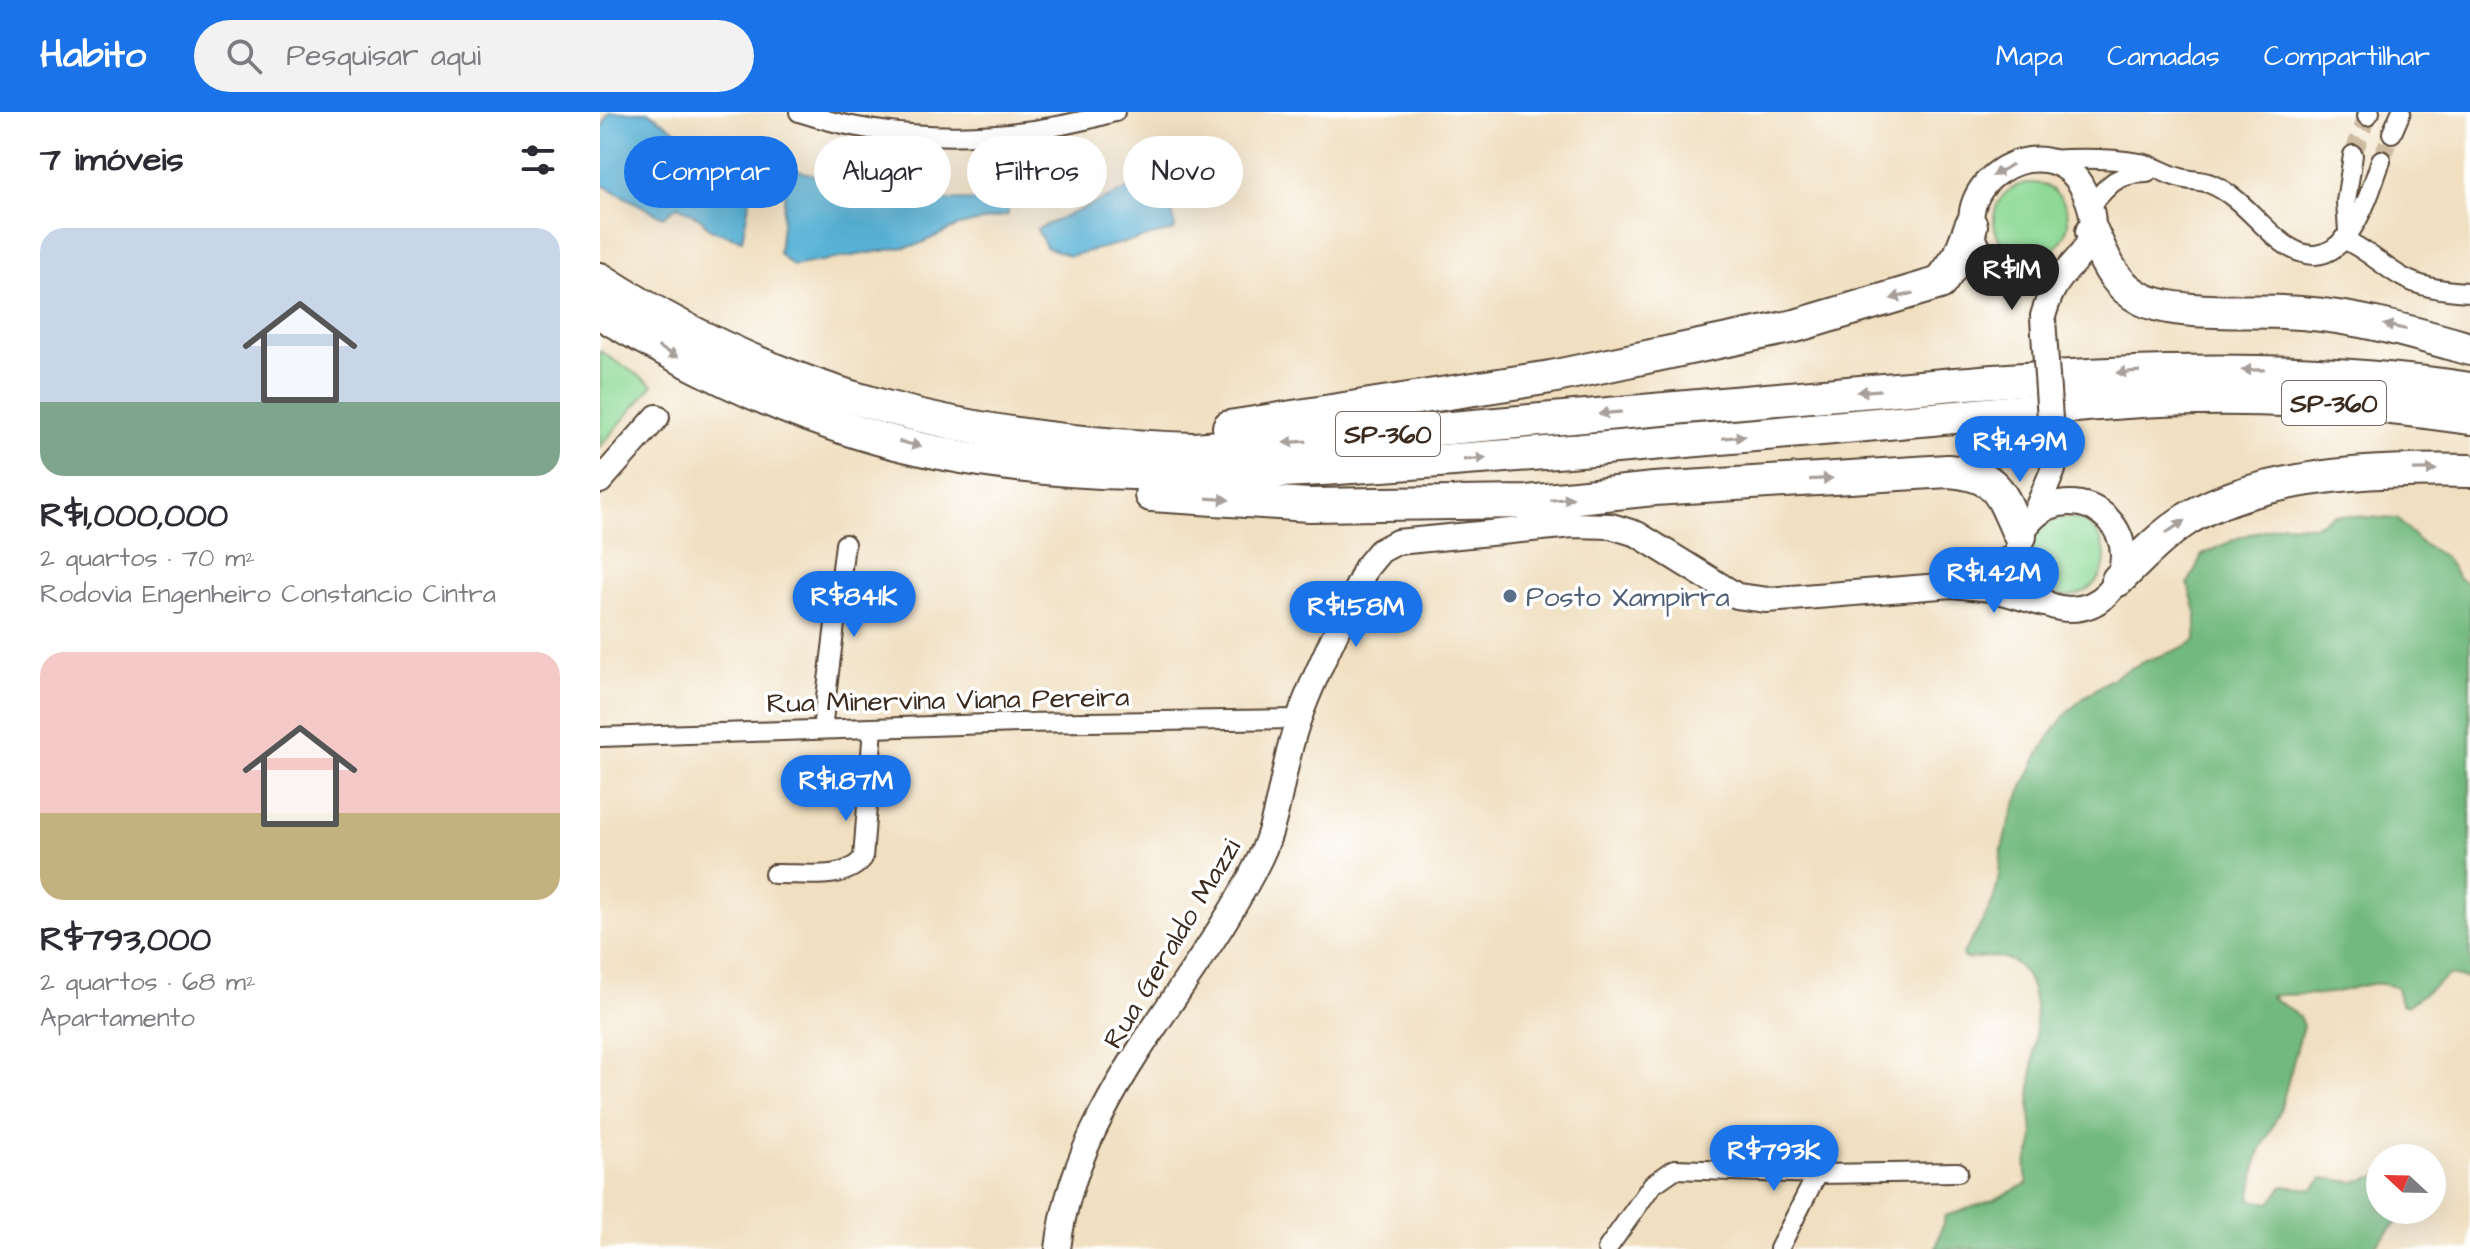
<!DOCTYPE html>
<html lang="pt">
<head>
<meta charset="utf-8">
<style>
	:root { --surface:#fff; --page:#f2f2f3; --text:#2b2b33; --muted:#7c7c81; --accent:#1a73e8 }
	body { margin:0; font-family:"Architects Daughter",sans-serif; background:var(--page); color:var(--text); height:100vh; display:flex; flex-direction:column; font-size:30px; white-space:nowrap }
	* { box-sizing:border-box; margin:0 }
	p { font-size:26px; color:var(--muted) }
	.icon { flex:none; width:44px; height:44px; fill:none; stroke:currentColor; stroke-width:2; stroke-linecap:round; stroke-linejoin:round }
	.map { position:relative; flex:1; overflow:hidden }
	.side { display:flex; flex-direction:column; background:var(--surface); width:600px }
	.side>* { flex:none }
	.top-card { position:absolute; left:24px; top:24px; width:760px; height:72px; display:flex; gap:16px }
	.needle { width:52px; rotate:292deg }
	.controls { position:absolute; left:1766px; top:1032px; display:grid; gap:16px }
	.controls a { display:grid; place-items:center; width:80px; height:80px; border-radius:50%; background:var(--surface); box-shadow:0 8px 32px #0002; font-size:40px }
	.price { position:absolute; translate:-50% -68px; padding:0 18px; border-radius:28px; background:var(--accent); color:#fff; font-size:26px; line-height:52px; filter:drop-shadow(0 2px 4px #0008) }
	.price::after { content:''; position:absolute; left:50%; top:48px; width:24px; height:18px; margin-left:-12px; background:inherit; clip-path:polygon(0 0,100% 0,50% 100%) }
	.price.on { background:#222; color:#fff }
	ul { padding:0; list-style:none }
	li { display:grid; align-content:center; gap:16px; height:424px; padding:0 40px }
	li span { display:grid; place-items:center; height:248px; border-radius:24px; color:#555 }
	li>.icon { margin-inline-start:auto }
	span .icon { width:144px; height:144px; fill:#fffc; stroke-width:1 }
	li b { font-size:34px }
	h2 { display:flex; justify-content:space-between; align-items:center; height:96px; padding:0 40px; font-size:34px }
	.pill { padding:0 28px; border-radius:36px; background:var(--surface); box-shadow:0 8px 32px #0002; font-size:28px; line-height:72px }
	.pill.on { background:var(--accent); color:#fff }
	header { display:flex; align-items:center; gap:48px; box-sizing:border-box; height:112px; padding:0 40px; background:var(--accent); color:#fff }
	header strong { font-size:38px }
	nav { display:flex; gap:44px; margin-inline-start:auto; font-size:28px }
	.search { width:560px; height:72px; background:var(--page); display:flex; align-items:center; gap:20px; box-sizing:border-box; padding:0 28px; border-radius:44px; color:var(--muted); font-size:30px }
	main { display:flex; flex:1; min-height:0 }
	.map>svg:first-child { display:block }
	.green { fill:#8dd995; stroke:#64825a; stroke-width:2 }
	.forest { fill:#72b97e; stroke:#56724e; stroke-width:2 }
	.water { fill:#58b2d6; stroke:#4a6e7a; stroke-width:2 }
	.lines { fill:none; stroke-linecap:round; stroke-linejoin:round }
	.street-tunnel { stroke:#ccbba0; stroke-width:18; stroke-dasharray:18 9; stroke-linecap:butt }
	.street-casing { stroke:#564536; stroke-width:22 }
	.secondary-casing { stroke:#564536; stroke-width:28 }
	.highway-casing { stroke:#564536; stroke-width:36 }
	.street { stroke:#fff; stroke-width:18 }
	.secondary { stroke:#fff; stroke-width:24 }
	.highway { stroke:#fff; stroke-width:32 }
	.secondary-bridge-casing { stroke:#564536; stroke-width:28; stroke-linecap:butt }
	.secondary-bridge { stroke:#fff; stroke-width:24 }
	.oneway { fill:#a79f9a }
	.service-dot { fill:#5c6f8a; stroke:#fff; stroke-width:3 }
	.labels { text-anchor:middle; stroke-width:7; stroke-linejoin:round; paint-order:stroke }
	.shield { fill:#fff; stroke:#766a62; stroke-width:2 }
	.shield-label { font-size:26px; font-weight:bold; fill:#3b2a1e }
	.service-label { font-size:28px; fill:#4e5e75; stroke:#fff; text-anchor:start }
	.street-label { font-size:28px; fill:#3b2a1e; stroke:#fff }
</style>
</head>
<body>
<header>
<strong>Habito</strong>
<div class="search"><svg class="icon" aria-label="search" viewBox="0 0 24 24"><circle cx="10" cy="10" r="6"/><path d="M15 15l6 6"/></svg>Pesquisar aqui</div>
<nav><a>Mapa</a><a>Camadas</a><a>Compartilhar</a></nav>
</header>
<main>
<section class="side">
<h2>7 imóveis<svg class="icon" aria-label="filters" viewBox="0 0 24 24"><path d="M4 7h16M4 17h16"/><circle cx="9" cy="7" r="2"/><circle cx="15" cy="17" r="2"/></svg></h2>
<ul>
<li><span style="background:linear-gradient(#c9d6e8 70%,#7fa58c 0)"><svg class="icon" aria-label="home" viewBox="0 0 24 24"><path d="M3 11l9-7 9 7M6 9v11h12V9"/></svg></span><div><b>R$1,000,000</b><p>2 quartos · 70 m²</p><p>Rodovia Engenheiro Constancio Cintra</p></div></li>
<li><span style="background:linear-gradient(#f6c9c9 65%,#c2b280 0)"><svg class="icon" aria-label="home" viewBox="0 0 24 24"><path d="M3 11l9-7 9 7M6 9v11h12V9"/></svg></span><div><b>R$793,000</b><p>2 quartos · 68 m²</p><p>Apartamento</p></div></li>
</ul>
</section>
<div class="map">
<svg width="1870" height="1137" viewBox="0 0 1870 1137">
	<rect width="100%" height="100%" fill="#fff"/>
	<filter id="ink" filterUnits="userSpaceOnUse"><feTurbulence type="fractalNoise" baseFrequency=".0125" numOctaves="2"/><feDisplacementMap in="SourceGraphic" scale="16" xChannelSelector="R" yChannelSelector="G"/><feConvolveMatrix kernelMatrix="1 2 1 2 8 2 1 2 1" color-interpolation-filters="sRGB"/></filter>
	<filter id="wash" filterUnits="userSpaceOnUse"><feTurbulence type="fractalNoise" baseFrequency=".006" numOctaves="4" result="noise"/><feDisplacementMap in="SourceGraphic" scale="32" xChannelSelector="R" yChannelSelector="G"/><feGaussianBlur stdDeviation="1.8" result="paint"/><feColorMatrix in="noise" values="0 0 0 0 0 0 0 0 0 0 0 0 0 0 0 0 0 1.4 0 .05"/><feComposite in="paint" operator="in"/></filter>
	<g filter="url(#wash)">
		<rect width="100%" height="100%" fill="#f0dfc0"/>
		<g class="green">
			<circle cx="1431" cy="108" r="37"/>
			<polygon points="0,239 53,273 0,335"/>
			<circle cx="1466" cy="445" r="39"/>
		</g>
		<path class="forest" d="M1734,403L1797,407L1821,431L1845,445L1859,466L1870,473V867L1849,863L1807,894L1801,892L1797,876C1769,864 1749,881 1722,882C1704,883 1689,881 1670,884L1699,904L1703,914L1680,999L1658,1044L1650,1088L1670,1091L1683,1074L1713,1077L1722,1066L1754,1070L1780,1063V1098H1809L1772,1137H1336L1345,1104L1394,1088L1428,1071C1421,1045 1431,1050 1433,1030C1434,1018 1430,1005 1430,993C1430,955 1451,876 1414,851C1400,841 1381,846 1366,847L1362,843C1374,825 1386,806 1394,785C1400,770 1399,752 1402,736C1412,693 1444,619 1478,591C1500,572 1525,558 1551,547C1568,541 1581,538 1596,528V500L1588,472L1602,443L1640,425L1684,412L1714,414Z"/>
		<g class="water">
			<polygon points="9,0 49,0 153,71 142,128 110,118 101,107 78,94 63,105 0,72 0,20"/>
			<polygon points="197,58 299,87 408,89 408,103 358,114 317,133 193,154 179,142 186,69"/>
			<polygon points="568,59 575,118 470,144 446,135 437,117"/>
		</g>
	</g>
	<g filter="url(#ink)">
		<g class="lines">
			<g class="street-tunnel">
				<polyline points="1753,43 1767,4"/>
				<polyline points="1781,48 1792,21"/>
			</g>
			<defs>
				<g id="street">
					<path d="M199,0C299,33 415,30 515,0"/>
					<polyline points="1767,4 1770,0"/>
					<polyline points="1792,21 1801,0"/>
					<path d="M1448,48C1478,46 1511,46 1540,51C1554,53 1567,63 1581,66C1590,69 1602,68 1611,72C1639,84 1654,107 1677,126C1738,179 1766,95 1781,48"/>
					<path d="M1491,94C1508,72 1518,61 1547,61"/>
					<polyline points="1748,119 1746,90 1753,43"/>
					<path d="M1743,127C1766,137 1781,153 1802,165C1821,176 1848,179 1870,180"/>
					<polyline points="222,617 245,432"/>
					<polyline points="0,625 419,611 698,607"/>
					<path d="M174,762C201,761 245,770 263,746L273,616"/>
					<polyline points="1007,1137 1052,1073 1075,1057 1217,1062 1358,1060"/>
					<polyline points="1179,1137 1217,1062"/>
				</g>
				<g id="secondary">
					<path d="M1443,204C1446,195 1449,184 1454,176C1465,155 1486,145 1492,121C1495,106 1490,92 1484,79C1450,4 1324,77 1390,153C1410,175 1440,170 1464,161"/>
					<polyline points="0,369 57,305"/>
					<circle cx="1470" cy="444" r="53"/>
					<polyline points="1434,404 1453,358 1453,350"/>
					<polyline points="1354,472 1416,443"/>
					<path d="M458,1137C475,987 596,878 660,746C681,702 682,652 699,606C717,555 744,506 766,456L780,439L797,430L973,413L1011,414L1037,422L1137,484L1167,488L1352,473L1392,477L1444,492"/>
				</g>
				<g id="highway">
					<path d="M1492,120C1505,148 1513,172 1542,187C1579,205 1658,197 1701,201C1760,205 1814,221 1870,237"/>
					<path d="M0,167C187,288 374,330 594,337C812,321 1030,299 1248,281C1460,263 1658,245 1870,277"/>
					<path d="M0,201C82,249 168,293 260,321C437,375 629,364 811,351C974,340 1136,325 1298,310C1374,304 1450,295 1526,290C1641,282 1757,289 1870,306"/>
					<polyline points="629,315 951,265 1195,214 1340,171 1360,143 1371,114"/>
					<path d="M551,383L709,393L927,390L1054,377L1348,359C1400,363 1400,381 1420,424"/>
					<path d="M1518,468C1540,446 1561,424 1587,407C1661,361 1785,357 1870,359"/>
				</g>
			</defs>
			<use href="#street" class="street-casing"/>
			<use href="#secondary" class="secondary-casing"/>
			<use href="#highway" class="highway-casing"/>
			<use href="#street" class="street"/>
			<use href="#secondary" class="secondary"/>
			<use href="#highway" class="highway"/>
			<defs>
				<polyline id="secondary-bridge" points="1443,207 1453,350"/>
			</defs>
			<use href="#secondary-bridge" class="secondary-bridge-casing"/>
			<use href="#secondary-bridge" class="secondary-bridge"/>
		</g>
		<defs><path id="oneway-solid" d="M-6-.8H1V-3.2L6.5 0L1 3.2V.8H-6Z" transform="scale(2)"/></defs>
		<g class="oneway">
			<use href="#oneway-solid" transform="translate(1402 58) rotate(149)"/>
			<use href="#oneway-solid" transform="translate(1302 184) rotate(165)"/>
			<use href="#oneway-solid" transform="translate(1795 215) rotate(-168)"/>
			<use href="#oneway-solid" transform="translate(68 240) rotate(28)"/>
			<use href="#oneway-solid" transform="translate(1653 258) rotate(179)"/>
			<use href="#oneway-solid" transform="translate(1528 260) rotate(176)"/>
			<use href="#oneway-solid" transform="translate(1269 279) rotate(175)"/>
			<use href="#oneway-solid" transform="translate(1010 301) rotate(175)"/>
			<use href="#oneway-solid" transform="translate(1134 325) rotate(-5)"/>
			<use href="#oneway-solid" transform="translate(695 330) rotate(176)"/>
			<use href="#oneway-solid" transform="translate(310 332) rotate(13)"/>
			<use href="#oneway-solid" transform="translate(875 347) rotate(-4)"/>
			<use href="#oneway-solid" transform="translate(1825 358) rotate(-1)"/>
			<use href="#oneway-solid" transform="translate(1221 367) rotate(-3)"/>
			<use href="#oneway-solid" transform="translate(618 387) rotate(4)"/>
			<use href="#oneway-solid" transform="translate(962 387) rotate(-6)"/>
			<use href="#oneway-solid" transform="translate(1575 415) rotate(-34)"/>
		</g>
	</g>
	<circle class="service-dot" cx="910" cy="484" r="8"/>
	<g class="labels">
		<g class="shield">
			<rect x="1682" y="269" width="104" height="44" rx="6"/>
			<rect x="736" y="300" width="104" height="44" rx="6"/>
		</g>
		<g class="shield-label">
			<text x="1734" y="300">SP-360</text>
			<text x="788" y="331">SP-360</text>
		</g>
		<g class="service-label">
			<text x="926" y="494">Posto Xampirra</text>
		</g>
		<g class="street-label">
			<text transform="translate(348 587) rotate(-1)" y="10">Rua Minervina Viana Pereira</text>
			<text transform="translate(571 831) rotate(-59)" y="10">Rua Geraldo Mazzi</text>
		</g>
	</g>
</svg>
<div class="controls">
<a><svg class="needle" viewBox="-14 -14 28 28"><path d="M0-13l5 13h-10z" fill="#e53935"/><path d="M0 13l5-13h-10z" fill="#7c7c81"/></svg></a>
</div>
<b class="price on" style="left:1412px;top:200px">R$1M</b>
<b class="price" style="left:1420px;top:372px">R$1.49M</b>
<b class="price" style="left:1394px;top:503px">R$1.42M</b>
<b class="price" style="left:254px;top:527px">R$841K</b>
<b class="price" style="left:756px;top:537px">R$1.58M</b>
<b class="price" style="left:246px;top:711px">R$1.87M</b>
<b class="price" style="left:1174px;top:1081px">R$793K</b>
<div class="top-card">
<a class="pill on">Comprar</a>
<a class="pill">Alugar</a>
<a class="pill">Filtros</a>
<a class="pill">Novo</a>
</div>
</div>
</main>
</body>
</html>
